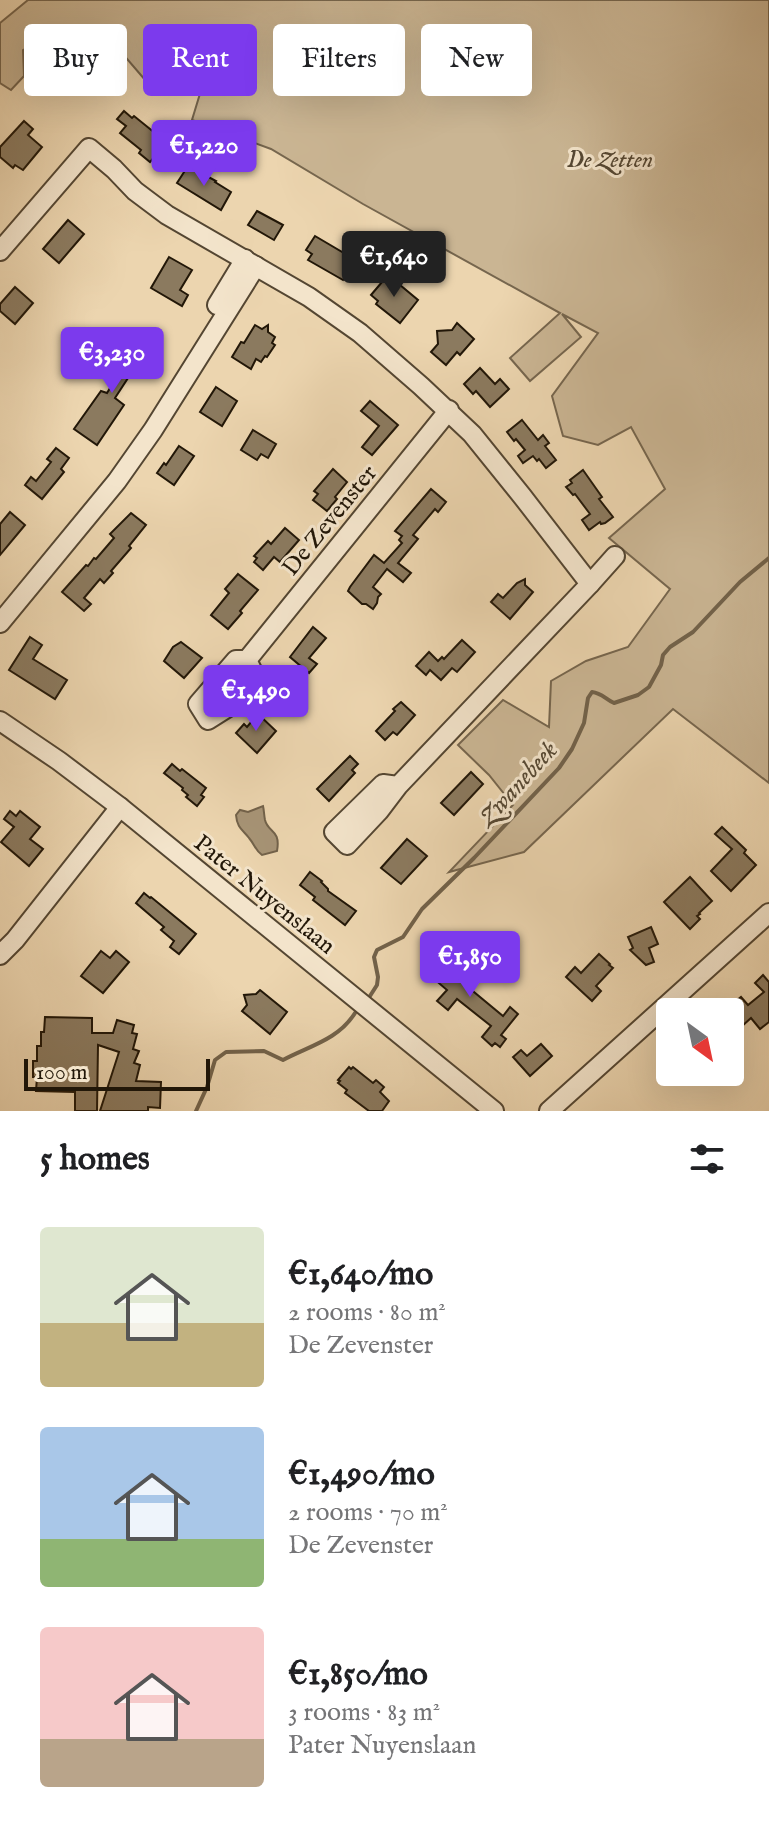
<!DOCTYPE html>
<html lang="en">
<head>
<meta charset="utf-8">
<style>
	:root { --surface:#fff; --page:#f2f2f2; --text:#202124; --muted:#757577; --accent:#7c3aed }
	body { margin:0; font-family:"IM FELL English",serif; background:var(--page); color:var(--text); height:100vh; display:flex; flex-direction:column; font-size:30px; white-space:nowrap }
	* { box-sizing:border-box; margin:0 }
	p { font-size:26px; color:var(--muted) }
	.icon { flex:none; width:44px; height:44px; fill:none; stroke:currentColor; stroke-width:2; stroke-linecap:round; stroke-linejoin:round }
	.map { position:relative; height:1111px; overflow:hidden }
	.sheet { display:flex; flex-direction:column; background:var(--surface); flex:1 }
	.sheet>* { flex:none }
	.top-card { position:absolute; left:24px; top:24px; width:722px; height:72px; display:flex; gap:16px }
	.needle { width:52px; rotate:147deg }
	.fabs { position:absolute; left:656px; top:998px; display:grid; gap:16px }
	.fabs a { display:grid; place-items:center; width:88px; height:88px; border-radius:8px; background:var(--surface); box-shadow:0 8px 32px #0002; font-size:40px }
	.scale { position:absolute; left:24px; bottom:20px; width:186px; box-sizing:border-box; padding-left:8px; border:4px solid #221708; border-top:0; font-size:22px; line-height:28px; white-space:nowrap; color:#221708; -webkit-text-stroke:6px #f3e4cb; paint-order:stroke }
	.price { position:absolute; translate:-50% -68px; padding:0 18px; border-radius:8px; background:var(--accent); color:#fff; font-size:26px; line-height:52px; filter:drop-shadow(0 2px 4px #0008) }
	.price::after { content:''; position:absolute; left:50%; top:48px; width:24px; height:18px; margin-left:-12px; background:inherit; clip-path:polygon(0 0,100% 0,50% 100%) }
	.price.selected { background:#222; color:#fff }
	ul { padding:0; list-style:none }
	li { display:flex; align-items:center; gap:24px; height:200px; padding:0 40px }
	li span { display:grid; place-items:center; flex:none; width:224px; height:160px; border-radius:8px; color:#555 }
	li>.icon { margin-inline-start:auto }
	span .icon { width:96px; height:96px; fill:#fffc; stroke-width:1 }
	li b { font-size:34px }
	h2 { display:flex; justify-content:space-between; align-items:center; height:96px; padding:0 40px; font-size:34px }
	.chip { padding:0 28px; border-radius:8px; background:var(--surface); box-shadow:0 8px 32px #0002; font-size:28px; line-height:72px }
	.chip.selected { background:var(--accent); color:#fff }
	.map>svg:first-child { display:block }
	.green { fill:#cab593; stroke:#76664e; stroke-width:2 }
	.water { fill:#a79476; stroke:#72624a; stroke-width:2 }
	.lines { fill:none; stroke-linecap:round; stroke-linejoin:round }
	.stream { stroke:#72624a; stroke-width:4 }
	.building { fill:#8b7a5f; stroke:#221708; stroke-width:2 }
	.minor-casing { stroke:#544632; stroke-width:22 }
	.minor { stroke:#f3e4cb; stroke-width:18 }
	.labels { text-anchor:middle; stroke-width:6; stroke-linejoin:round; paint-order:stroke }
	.park-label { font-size:24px; font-style:italic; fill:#544632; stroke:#f3e4cb }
	.street-label { font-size:24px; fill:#221708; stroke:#f3e4cb }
	.water-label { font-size:26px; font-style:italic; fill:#574934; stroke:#f3e4cb }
</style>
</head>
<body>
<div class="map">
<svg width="769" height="1111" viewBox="0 0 769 1111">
	<rect width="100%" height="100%" fill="#ecd5af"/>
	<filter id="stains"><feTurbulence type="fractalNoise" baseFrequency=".0025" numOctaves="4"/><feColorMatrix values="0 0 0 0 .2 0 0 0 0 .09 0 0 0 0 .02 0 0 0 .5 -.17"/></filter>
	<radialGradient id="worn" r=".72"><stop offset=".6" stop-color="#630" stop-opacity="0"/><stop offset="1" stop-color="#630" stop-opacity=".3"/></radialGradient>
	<polygon class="green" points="28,0 769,0 769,783 673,709 524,852 449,872 513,805 489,775 458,745 503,700 549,727 551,681 586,661 628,647 670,589 609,538 665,489 631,427 598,445 563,436 552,396 598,333 562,314 581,337 530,381 510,358 560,313 363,204 271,149 192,120 209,64 190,42 146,81 116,46 72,26 23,50 24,76 11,90 0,83 0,23"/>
	<path class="water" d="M263,806C264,810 264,815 265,820C268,833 281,829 277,851L262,855C255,850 255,845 249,838C243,830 237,828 236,815L240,810L248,812Z"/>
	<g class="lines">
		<g class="stream">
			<path d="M370,996L377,985L378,977L374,957L377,950L403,937L422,909L474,858L559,768L572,749L584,723L588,698L592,692C602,693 605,699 614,703L638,695L649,687L661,665L663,655L670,647L693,632L740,582L769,558"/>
			<path d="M196,1111L207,1087L215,1060L226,1052L264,1051L283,1060C309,1046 338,1040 355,1013"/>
		</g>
	</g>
	<g class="building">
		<polygon points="82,63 94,73 77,95 72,95 62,87"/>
		<polygon points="124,111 132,118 134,116 166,142 150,162 139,153 141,150 120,133 126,126 117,119"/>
		<polygon points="24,121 33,129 28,135 42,147 23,170 15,165 13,168 0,157 0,147"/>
		<polygon points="188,166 216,181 215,182 231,192 221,210 177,183"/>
		<polygon points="257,211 283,225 274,240 248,225"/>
		<polygon points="68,220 84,234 59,263 43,249"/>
		<polygon points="315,236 349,256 356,245 367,252 358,267 353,264 343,280 308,260 312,254 306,250"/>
		<polygon points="169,257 192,270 180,290 188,295 182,306 151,288"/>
		<polygon points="388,275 418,300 400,323 376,304 378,301 371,295"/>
		<polygon points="15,287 33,303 15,324 0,311 0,304"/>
		<polygon points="457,323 474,339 460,355 457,352 446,365 431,352 438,344 437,331 452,330"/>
		<polygon points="255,325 262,329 268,325 268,332 275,337 272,343 275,345 267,357 265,356 261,362 256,359 251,369 232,357 241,342 244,343"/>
		<polygon points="138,336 153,345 133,377 130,375 115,398 124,405 97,445 74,429 101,391 107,393 121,370 117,368 115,359 119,355 126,357"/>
		<polygon points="480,368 495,384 500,379 509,389 490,407 476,391 473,394 464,384"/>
		<polygon points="216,387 237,401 222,426 200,412"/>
		<polygon points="370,401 398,425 372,455 362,447 379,426 361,411"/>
		<polygon points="522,420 538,440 543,435 549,443 545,446 556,460 546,468 539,459 537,461 533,456 523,463 518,456 525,450 516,439 514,441 507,432"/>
		<polygon points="253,430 276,444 268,458 261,454 257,460 241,450"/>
		<polygon points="179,446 194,456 174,485 157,473 164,463 166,465"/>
		<polygon points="56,448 69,458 61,469 64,472 42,499 25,485 31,477 36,481 51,462 47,459"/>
		<polygon points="333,469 347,482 335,497 337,499 327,511 313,500 318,494 314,491"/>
		<polygon points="583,470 602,497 599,499 613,517 605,523 601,524 600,522 589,530 582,520 590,514 575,494 573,495 566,487 572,483 570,480"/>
		<polygon points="431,489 446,502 438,512 435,509 413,535 418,539 398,563 411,573 403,582 387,569 373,587 381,594 378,597 377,603 373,609 366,604 362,604 348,591 350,587 374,555 384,563 402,543 399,540 402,536 395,531"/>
		<polygon points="10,512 25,525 0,555 0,524"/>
		<polygon points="131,513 146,525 129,546 131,548 111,571 113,573 104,583 100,579 84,598 91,604 84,611 62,592 86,565 88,566 94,558 96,559 114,538 110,534"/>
		<polygon points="285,528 299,540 280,562 274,557 263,570 254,562 257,558 254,556 268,541 271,544"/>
		<polygon points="238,574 258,590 240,611 242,613 228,629 211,615 229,593 225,589"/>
		<polygon points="525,579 525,585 533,592 510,619 491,602 498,594 503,598 517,583"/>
		<polygon points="313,627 326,638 309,658 317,664 309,673 290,657"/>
		<polygon points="30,637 42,645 33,659 67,680 55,699 9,670"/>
		<polygon points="462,640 475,652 457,672 452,668 441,680 430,670 426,675 416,666 429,652 438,661 442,657 444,659"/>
		<polygon points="181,642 202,658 184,678 164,661 173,647"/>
		<polygon points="401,702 415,715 397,735 393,732 385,740 376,731 395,711 393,709"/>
		<polygon points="258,714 276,731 257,753 236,733 244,724 247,727"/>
		<polygon points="350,756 358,764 352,770 355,773 329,801 317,789"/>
		<polygon points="172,764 180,771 182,769 206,788 201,795 204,797 197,806 186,797 188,795 182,790 183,788 164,773"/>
		<polygon points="471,772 483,784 454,815 441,803"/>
		<polygon points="10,811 16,816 20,811 40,827 30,839 43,849 29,866 1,842 14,827 4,819"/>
		<polygon points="722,827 746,850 744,853 756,865 731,891 711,871 732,849 715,834"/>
		<polygon points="407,839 427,856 401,884 381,868"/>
		<polygon points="310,872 322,881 321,882 328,889 328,891 356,911 345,925 313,900 315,897 300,885"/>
		<polygon points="690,877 712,901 699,913 700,914 697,916 700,919 690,929 664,902"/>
		<polygon points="144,893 150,898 151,897 196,934 179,954 170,947 174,941 161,930 164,927 136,903"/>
		<polygon points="651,927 658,944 649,948 654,962 646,965 630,950 633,948 628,937"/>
		<polygon points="101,951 110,958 116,951 129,962 103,993 81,976"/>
		<polygon points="599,954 610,964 609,965 613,968 596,986 601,991 592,1001 566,977 575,967 581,973"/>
		<polygon points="441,955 460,971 462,969 474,979 468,987 503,1016 510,1007 518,1014 501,1035 506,1039 500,1047 495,1043 492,1046 482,1037 491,1026 457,999 448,1010 437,1001 447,990 426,972"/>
		<polygon points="763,975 769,982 769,1022 760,1029 751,1018 730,1037 730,1006 741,997 748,1005 764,992 755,983"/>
		<polygon points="260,990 287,1012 270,1034 242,1011 247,1005 244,995 256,994"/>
		<polygon points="45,1017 92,1018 92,1033 113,1033 117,1020 134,1025 132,1033 137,1034 133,1049 139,1051 134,1063 140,1065 136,1081 161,1082 160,1108 148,1107 148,1111 100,1111 119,1052 98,1045 97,1111 75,1111 75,1092 36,1091 37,1077 33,1077 33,1061 37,1061 37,1046 41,1046 41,1032 44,1032"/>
		<polygon points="541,1044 552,1056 530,1076 513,1057 521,1050 527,1056"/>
		<polygon points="349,1067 351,1069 353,1067 373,1083 376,1080 384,1087 380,1092 389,1101 382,1111 369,1111 345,1093 347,1090 338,1083 340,1081 338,1080"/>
	</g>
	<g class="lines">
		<defs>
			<g id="minor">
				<polyline points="0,251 89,148 114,169 135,191 167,215 309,297 360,333 421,386 472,434 522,496 590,584 398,786 379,811 347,845 334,832 383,784 398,786"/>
				<polyline points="217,305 245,259"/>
				<polyline points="590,584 615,556"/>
				<polyline points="0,623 117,481 153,430 256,266"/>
				<polyline points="247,660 254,674 227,708 208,720 198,704 236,660 247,660 449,410"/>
				<polyline points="0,721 59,761 120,807 494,1111"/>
				<polyline points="0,955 15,940 120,807"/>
				<polyline points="549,1111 769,913"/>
			</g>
		</defs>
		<use href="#minor" class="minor-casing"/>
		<use href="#minor" class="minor"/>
	</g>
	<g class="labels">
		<g class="park-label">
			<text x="610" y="167">De Zetten</text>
		</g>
		<g class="street-label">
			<text transform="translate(329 520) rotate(-51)" y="8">De Zevenster</text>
			<text transform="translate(265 894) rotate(39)" y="8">Pater Nuyenslaan</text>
		</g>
		<g class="water-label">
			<text transform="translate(517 783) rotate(-48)" y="9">Zwanebeek</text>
		</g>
	</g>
	<rect width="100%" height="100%" filter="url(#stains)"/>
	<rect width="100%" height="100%" fill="url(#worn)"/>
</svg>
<div class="fabs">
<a><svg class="needle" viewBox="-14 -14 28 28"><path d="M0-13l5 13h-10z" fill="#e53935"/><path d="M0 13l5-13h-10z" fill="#757577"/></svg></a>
</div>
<div class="scale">100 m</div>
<b class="price" style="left:204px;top:188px">€1,220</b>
<b class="price selected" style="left:394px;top:299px">€1,640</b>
<b class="price" style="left:112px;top:395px">€3,230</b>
<b class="price" style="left:256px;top:733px">€1,490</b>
<b class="price" style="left:470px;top:999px">€1,850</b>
<div class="top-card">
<a class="chip">Buy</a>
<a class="chip selected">Rent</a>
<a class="chip">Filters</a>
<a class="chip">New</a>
</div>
</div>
<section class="sheet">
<h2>5 homes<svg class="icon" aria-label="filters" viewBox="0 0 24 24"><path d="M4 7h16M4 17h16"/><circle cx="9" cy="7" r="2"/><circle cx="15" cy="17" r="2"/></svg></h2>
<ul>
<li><span style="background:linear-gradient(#dfe7d0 60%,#c2b280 0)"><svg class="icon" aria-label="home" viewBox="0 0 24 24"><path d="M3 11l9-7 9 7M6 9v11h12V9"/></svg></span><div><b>€1,640/mo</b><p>2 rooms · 80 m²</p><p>De Zevenster</p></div></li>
<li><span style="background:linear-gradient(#a9c7e8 70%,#8fb573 0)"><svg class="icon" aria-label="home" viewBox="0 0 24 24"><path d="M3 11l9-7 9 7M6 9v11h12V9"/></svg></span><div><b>€1,490/mo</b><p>2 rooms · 70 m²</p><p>De Zevenster</p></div></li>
<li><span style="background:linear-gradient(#f6c9c9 70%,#b9a48a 0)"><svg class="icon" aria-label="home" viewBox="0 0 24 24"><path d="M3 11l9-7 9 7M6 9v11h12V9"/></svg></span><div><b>€1,850/mo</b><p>3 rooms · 83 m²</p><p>Pater Nuyenslaan</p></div></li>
</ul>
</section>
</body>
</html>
